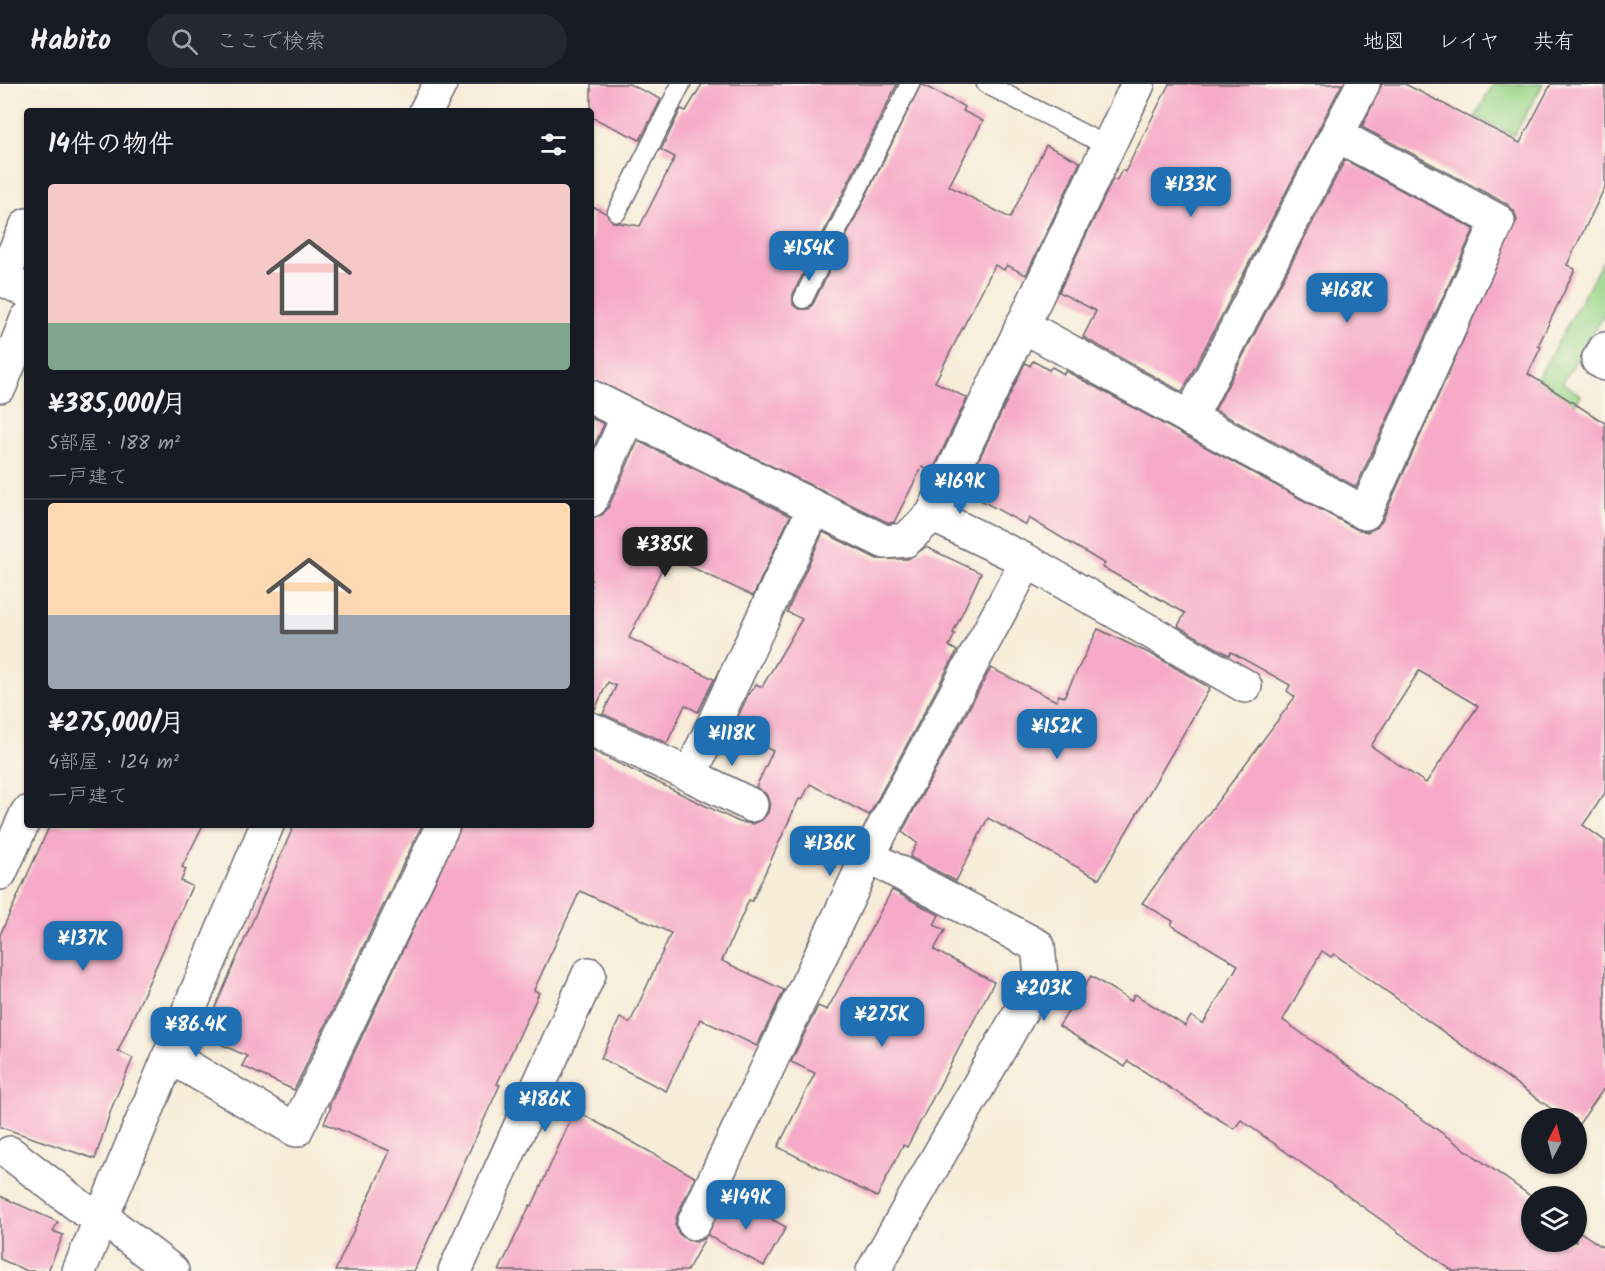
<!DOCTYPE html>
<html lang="ja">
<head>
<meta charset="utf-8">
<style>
	:root { --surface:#171b24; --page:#242831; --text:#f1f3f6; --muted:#9ea1a6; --line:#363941; --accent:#1f6fb2 }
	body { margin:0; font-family:Kalam,"Klee One",sans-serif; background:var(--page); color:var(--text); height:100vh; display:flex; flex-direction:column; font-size:22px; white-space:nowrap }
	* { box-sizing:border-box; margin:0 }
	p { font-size:20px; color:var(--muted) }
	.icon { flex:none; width:33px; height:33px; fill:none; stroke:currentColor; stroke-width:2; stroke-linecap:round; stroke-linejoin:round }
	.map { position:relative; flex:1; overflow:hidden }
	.side { position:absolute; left:24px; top:24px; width:570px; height:720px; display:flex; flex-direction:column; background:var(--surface); border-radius:6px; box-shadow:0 2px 4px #0004 }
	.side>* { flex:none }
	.needle { width:39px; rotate:7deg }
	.buttons { position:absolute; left:1521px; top:1024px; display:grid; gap:12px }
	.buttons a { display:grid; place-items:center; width:66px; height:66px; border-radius:50%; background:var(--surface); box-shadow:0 2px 4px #0004; font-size:30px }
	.price { position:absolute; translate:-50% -51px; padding:0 14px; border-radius:12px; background:var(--accent); color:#fff; font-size:20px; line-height:39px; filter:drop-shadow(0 2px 3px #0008) }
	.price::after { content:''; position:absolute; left:50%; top:36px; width:18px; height:14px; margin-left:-9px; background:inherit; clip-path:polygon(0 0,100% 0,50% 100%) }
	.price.selected { background:#222; color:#fff }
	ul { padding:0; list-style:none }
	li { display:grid; align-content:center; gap:12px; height:318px; padding:0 24px }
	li+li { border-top:2px solid var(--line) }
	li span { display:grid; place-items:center; height:186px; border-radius:6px; color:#555 }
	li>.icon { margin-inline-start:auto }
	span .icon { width:108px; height:108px; fill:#fffc; stroke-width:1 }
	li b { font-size:26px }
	h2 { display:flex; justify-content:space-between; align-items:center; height:72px; padding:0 24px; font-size:26px }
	header { display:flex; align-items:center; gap:36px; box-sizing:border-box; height:84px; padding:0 30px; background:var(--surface); border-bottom:2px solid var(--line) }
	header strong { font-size:28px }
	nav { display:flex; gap:33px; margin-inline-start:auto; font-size:21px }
	.search { width:420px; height:54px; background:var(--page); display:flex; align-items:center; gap:15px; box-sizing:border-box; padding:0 21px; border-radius:33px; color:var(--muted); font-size:22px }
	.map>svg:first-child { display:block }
	.green { fill:#9ad589; stroke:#5e7c62; stroke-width:1.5 }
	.building { fill:#f6aac7; fill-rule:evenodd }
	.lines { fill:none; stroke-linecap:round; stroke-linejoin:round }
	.service-casing { stroke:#6d6972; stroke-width:21 }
	.minor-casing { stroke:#6d6972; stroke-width:36 }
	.service { stroke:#fff; stroke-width:18 }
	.minor { stroke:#fff; stroke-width:33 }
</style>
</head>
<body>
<header>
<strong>Habito</strong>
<div class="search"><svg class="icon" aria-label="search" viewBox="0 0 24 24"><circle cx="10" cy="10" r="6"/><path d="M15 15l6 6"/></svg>ここで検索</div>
<nav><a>地図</a><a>レイヤ</a><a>共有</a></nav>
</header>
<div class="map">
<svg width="1605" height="1187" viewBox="0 0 1605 1187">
	<rect width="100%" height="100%" fill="#fbf7ec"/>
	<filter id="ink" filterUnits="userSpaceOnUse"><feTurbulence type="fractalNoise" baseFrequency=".0167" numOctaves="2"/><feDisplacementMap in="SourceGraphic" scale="12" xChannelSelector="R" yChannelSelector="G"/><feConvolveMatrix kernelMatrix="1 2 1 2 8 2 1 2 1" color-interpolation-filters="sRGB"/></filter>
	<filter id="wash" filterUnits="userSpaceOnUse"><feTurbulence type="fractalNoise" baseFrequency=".008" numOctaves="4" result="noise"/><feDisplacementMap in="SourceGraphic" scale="24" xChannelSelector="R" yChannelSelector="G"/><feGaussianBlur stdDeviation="1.35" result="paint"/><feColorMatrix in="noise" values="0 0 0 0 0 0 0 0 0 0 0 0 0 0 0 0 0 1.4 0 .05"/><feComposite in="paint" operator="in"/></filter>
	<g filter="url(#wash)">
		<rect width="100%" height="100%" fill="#f7ecd8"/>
		<g class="green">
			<polygon points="1493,0 1543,0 1514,51 1475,33"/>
			<polygon points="1603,177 1605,179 1605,230 1562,299 1581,311 1531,389 1496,370"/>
		</g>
		<g id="blocks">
			<g class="building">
				<polygon points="591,0 629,0 661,15 640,56 591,33"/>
				<polygon points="702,0 897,0 793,210 793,221 799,225 809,225 813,220 921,0 965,23 963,27 983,37 949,102 1010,134 1046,61 1080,78 1026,191 1007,181 1004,186 995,181 935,298 967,314 932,388 922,383 894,438 889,439 591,294 591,122 606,129 613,138 640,142 675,73 661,66 681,25 686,27"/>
				<polygon points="1169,0 1342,0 1182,308 1083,253 1096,227 1059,208 1113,95 1116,97 1122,86 1125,88"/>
				<path d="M1382,0H1405L1520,59L1551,0H1605V103L1567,181L1575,185L1538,262L1541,263L1528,290L1605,339V709L1583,741L1605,757V1003L1577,1043L1576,1035H1566L1334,870L1331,873L1322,867L1283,936L1532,1113V1158H1576V1145L1605,1165V1187H1453L1241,1036L1234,1045L1128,977L1125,983L1059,942L1091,892L1131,917L1135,910L1185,942L1191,932L1203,940L1238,881L1171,841L1173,837L1142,819L1295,613L1287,607L1290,601L1231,568L1229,571L1178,542L1185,529L1102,483L1105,480L1029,434L1026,441L964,407L1025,279L1030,282L1033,277L1049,286L1052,283L1064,290L1066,287L1356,445L1367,448L1376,444L1382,437L1517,136L1514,127L1507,120L1362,43ZM1419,587L1478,622L1426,699L1371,662Z"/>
				<polygon points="1345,76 1474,145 1356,403 1215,326"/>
				<polygon points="591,334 604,340 591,369"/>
				<polygon points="638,357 790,432 753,512 668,472 629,554 714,595 698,628 685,621 667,659 603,630 616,602 608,598 594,627 591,627 591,434 602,431 608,424"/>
				<polygon points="823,448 877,475 908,475 926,463 981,489 953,549 955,550 949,562 957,567 869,731 810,700 802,716 799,715 752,817 749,816 722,877 784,906 757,962 700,935 666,1007 601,974 620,934 630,939 671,849 580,807 534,906 539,909 497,1000 500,1001 414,1187 335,1187 390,1067 324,1039 331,1023 329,1022 462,741 591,741 591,666 739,738 753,740 762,736 768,729 770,719 766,710 756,703 773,667 732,646 748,611 756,600 762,603 802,535 787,528"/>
				<polygon points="1098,545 1157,573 1210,604 1099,795 988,734 956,797 910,773 917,759 902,748 991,584 1056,617 1059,611 1064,613"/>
				<polygon points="50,741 203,741 182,783 186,785 181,797 192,802 118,967 133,974 112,1023 95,1075 0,1043 0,851"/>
				<polygon points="294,741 422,741 294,1006 242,982 247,972 203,952"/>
				<polygon points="892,806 939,831 934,841 945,846 934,866 994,898 907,1063 903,1061 877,1113 778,1063 815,989 791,978 818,922 827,926"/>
				<polygon points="575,1026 695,1093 677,1131 675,1141 679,1150 687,1156 696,1158 705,1154 687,1187 499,1187 530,1121 532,1122"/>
				<polygon points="728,1111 786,1143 764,1182 707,1151"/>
				<polygon points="0,1112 58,1138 53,1147 63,1151 48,1187 27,1187 0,1175"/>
			</g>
		</g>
	</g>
	<g filter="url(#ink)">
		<use href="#blocks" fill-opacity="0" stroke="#6d6972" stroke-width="1.5"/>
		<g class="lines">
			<defs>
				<g id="service">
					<polyline points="986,0 1107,62"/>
					<polyline points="617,128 681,0"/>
					<polyline points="803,215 910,0"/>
				</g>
				<g id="minor">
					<polyline points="426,27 440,0"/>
					<polyline points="1337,51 1498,137 1365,429 1190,334 1363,0"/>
					<polyline points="27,141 2,195 27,207"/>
					<polyline points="1022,241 1190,334"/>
					<polyline points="1605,265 1598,276 1605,280"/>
					<polyline points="0,302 27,235"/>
					<polyline points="591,313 885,458 906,456 932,431 1138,0"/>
					<polyline points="591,416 628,332"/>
					<polyline points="932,431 1027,477 1245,602"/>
					<polyline points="591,645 690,691 814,424"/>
					<polyline points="690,691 751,721"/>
					<polyline points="868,772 1038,862 1041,892 873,1187"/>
					<polyline points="0,789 27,729"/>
					<polyline points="169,972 296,1046 443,741"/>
					<polyline points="10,1069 83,1125 102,1133 172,1187"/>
					<polyline points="694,1139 868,772 1027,477"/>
					<polyline points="79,1187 267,741"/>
					<polyline points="455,1187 589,890"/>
				</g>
			</defs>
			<use href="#service" class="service-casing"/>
			<use href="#minor" class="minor-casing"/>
			<use href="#service" class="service"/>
			<use href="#minor" class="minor"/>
		</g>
	</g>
</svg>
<div class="buttons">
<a><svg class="needle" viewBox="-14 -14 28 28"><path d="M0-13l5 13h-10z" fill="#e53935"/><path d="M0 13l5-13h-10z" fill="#9ea1a6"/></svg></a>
<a><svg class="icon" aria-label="layers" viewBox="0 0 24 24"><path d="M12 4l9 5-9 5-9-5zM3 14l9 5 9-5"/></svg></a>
</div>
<b class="price" style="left:1191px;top:134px">¥133K</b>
<b class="price" style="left:809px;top:198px">¥154K</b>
<b class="price" style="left:1347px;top:240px">¥168K</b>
<b class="price" style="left:960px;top:431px">¥169K</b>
<b class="price selected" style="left:665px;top:494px">¥385K</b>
<b class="price" style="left:1057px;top:676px">¥152K</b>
<b class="price" style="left:732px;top:683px">¥118K</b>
<b class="price" style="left:830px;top:793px">¥136K</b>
<b class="price" style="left:83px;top:888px">¥137K</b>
<b class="price" style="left:1044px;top:938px">¥203K</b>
<b class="price" style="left:882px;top:964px">¥275K</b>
<b class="price" style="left:196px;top:974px">¥86.4K</b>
<b class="price" style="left:545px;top:1049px">¥186K</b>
<b class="price" style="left:746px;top:1147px">¥149K</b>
<section class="side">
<h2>14件の物件<svg class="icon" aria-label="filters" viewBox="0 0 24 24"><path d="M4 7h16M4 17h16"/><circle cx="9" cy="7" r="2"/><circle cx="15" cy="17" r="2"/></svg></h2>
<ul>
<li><span style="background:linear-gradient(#f6c9c9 75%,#7fa58c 0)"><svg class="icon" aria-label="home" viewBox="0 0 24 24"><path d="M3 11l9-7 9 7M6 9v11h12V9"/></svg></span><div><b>¥385,000/月</b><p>5部屋 · 188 m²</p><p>一戸建て</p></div></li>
<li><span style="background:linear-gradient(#ffd9b3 60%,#9aa5b1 0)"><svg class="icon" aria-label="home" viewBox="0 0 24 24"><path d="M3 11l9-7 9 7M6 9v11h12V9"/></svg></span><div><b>¥275,000/月</b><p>4部屋 · 124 m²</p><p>一戸建て</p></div></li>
</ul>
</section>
</div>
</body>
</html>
